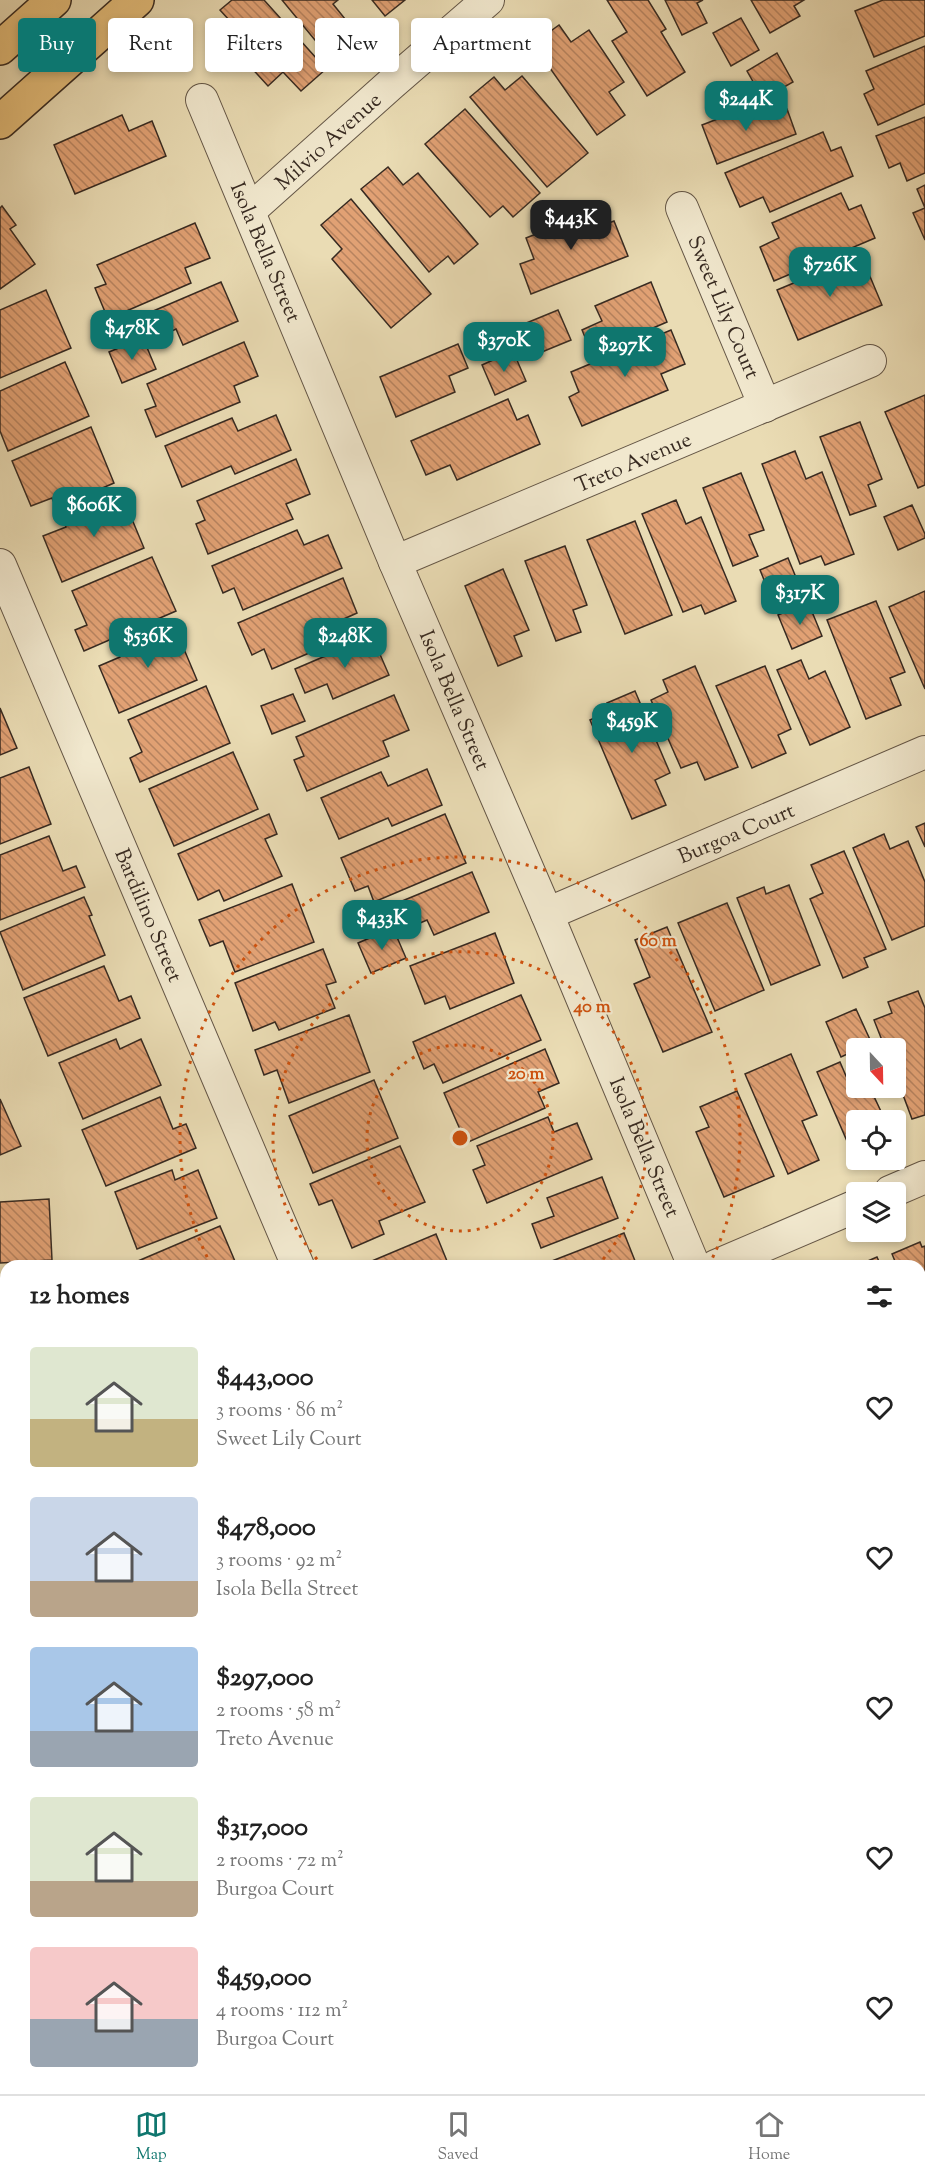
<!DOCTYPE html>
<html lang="en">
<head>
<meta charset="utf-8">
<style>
	:root { --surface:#fff; --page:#f2f2f2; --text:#222; --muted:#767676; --line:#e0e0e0; --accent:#0f766e }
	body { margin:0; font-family:"Sorts Mill Goudy",serif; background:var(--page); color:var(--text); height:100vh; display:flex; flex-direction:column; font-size:22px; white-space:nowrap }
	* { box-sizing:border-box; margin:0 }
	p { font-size:20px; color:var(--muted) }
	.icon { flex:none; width:33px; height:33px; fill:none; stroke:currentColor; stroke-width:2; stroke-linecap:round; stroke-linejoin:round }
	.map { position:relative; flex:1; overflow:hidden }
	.side { position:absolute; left:0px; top:1260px; width:926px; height:834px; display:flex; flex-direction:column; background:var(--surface); border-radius:18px 18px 0 0; box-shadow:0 3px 9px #0003 }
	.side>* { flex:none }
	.top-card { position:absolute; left:18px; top:18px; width:600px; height:54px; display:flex; gap:12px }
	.needle { width:39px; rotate:158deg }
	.tools { position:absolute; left:846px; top:1038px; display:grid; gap:12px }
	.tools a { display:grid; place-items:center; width:60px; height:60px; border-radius:6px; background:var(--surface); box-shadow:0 3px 9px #0003; font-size:30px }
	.price { position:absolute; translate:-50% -51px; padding:0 14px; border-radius:12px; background:var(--accent); color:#fff; font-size:20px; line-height:39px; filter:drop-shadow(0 2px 3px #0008) }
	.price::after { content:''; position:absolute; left:50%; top:36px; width:18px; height:14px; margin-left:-9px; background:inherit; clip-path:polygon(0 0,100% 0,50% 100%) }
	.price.selected { background:#222; color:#fff }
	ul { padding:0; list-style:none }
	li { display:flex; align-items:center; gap:18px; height:150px; padding:0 30px }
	li span { display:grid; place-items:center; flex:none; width:168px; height:120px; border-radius:6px; color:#555 }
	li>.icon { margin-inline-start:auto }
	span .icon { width:72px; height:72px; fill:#fffc; stroke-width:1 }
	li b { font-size:26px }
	h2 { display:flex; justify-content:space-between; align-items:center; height:72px; padding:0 30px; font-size:26px }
	.pill { padding:0 21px; border-radius:6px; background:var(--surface); box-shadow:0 3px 9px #0003; font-size:21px; line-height:54px }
	.pill.selected { background:var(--accent); color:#fff }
	.tab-bar { display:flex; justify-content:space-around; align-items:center; height:84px; border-top:2px solid var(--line); background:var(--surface); font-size:16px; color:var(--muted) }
	.tab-bar a { display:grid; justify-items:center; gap:3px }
	.tab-bar .selected { color:var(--accent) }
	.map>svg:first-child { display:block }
	.building { fill:url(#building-back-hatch); stroke:#372a21; stroke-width:1.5 }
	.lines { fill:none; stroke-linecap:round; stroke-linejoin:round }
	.minor-casing { stroke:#645646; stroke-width:34 }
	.major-casing { stroke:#372a21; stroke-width:36 }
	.minor { stroke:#f1e8ce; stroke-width:32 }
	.major { stroke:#e5be7a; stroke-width:33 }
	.ring { fill:none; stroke:#cd520f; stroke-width:3; stroke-dasharray:3 6 }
	.labels { text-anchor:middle; stroke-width:4.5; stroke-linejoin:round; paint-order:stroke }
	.street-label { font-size:21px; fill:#372a21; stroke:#f1e8ce }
	.centre { fill:#cd520f; stroke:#f1e8ce; stroke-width:3 }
	.ring-label { font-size:18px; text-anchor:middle; font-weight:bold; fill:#cd520f; stroke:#f1e8ce; stroke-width:4.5; stroke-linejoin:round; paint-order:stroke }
</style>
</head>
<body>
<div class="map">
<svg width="925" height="2094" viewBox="0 0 925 2094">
	<defs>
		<pattern id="building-back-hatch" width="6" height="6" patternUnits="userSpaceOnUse" patternTransform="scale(1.5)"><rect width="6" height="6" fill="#e1a174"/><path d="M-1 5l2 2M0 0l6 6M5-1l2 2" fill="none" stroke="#b7835f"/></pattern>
	</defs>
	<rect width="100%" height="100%" fill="#eadcb4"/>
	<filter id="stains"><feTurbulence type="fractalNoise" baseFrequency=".00333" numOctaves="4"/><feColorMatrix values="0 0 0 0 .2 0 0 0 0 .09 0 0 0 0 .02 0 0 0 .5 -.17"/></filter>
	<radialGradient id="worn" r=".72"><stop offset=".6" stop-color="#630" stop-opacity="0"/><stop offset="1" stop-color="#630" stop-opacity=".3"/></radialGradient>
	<g class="building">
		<polygon points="232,0 264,0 326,69 301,91 283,72 268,86 218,31 230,21 220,10"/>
		<polygon points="282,0 338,0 333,4 362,40 333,62"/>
		<polygon points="372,0 405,0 385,16"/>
		<polygon points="607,0 648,0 666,29 661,32 685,72 647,96 612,41 627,32"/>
		<polygon points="665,0 703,0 697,3 707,23 682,35"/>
		<polygon points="751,0 804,0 794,6 800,16 770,33"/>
		<polygon points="883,0 925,0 925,36 874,57 855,11"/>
		<polygon points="741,18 759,50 731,66 713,33"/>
		<polygon points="559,25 571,42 589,30 624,82 609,92 625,115 597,135 533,44"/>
		<polygon points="925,46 925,104 878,125 864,94 874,89 866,71"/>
		<polygon points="777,53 793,82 763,99 747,71"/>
		<polygon points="522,76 588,153 547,187 470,97 494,77 505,90"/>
		<polygon points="759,103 765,117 787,109 796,134 717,164 702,125"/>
		<polygon points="465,109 540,193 513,217 503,206 490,217 425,144"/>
		<polygon points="122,115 129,131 152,121 166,156 75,194 54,145"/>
		<polygon points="925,117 925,173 907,181 900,163 889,168 876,136"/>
		<polygon points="823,132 831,151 841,147 853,176 770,212 763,197 740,207 725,173"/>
		<polygon points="388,167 403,185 418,173 478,244 454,264 448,256 429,272 361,189"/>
		<polygon points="925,185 925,240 913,213 925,208 917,189"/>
		<polygon points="841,193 849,210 861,205 875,238 774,281 760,247 779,238 772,223"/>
		<polygon points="351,199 431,294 391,328 332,259 342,249 321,225"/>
		<polygon points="2,206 16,225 10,229 35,264 0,289 0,208"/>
		<polygon points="594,211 601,226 614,221 628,256 531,294 520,264 534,259 526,238"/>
		<polygon points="195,223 210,258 185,268 191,283 108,319 95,288 106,284 97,265"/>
		<polygon points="861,255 882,305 798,340 777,290"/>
		<polygon points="221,282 238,321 183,345 176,329 155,339 144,315"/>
		<polygon points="651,282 667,322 592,354 582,330 602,321 595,306"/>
		<polygon points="46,290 71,348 0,378 0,310"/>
		<polygon points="558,310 571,340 537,354 524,324"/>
		<polygon points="671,330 685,364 661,374 668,390 582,426 569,397 579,392 571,372"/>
		<polygon points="143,338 156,369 122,383 109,352"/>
		<polygon points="244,342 258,376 234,386 240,402 156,437 145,410 156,406 147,384"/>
		<polygon points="458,344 468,368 449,376 455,392 396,417 380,377"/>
		<polygon points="513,351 526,381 495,395 482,365"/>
		<polygon points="65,362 89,416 8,451 0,431 0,391"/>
		<polygon points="925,395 925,485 918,488 885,412"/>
		<polygon points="508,399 517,420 528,415 540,444 457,480 450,465 426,475 411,441"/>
		<polygon points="276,415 291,450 235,474 231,466 182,487 165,446 232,418 238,431"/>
		<polygon points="860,422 882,479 868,485 876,506 850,515 820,437"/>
		<polygon points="91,427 114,483 56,508 52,498 31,506 12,461"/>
		<polygon points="795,451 806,479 822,472 854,554 825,565 821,556 800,564 762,464"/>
		<polygon points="296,459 310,494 286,504 293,519 208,554 196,524 205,520 197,501"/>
		<polygon points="741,473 764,530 749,535 758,556 733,566 703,488"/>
		<polygon points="121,493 144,548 62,582 43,536 66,527 63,517"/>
		<polygon points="676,500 686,524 701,517 736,601 705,614 701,605 683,612 642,514"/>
		<polygon points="912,505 925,534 925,538 898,550 884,517"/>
		<polygon points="635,521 672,615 625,634 587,540"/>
		<polygon points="297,530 304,545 328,535 342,568 243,610 234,588 223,593 212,566"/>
		<polygon points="565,546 587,605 573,610 581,632 556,641 525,561"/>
		<polygon points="152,557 176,611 84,651 75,630 87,625 72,591"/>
		<polygon points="788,558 802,592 774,604 760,570"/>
		<polygon points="503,569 529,630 514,636 522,656 498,666 465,586"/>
		<polygon points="343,578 357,613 337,622 344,638 272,669 264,649 252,655 238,623"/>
		<polygon points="925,591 925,689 889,607"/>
		<polygon points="876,601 905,672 890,678 901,705 866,719 827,620"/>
		<polygon points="808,602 822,636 792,649 778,615"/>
		<polygon points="173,623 197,680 119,713 99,666 120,657 117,648"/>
		<polygon points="372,636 389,675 333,699 327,684 305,693 295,669"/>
		<polygon points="801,660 809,679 825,671 850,727 810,745 777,670"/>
		<polygon points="695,666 738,767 705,780 697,762 681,768 651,700 668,692 663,680"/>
		<polygon points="765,666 791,729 778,735 786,753 752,768 716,686"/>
		<polygon points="206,686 230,743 140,782 130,758 142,752 128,720"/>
		<polygon points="635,691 670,773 655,780 666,805 632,819 590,720 611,711 607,703"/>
		<polygon points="293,694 305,721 272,734 261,706"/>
		<polygon points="394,695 409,730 383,741 389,756 307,791 294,760 304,756 296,737"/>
		<polygon points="0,708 17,748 0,755"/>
		<polygon points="233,752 258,809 174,846 149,789"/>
		<polygon points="29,767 51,824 0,844 0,778"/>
		<polygon points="427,769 442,805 392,826 388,818 339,839 321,798 381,772 388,786"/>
		<polygon points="269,814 277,834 265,839 282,876 224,901 219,890 198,900 178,854"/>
		<polygon points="445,814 466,863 374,902 368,886 355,891 341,858"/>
		<polygon points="925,823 925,847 916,827"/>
		<polygon points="884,834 890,849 908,841 925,882 925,926 892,940 853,848"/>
		<polygon points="49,836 63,871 76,866 85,887 0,920 0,855"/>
		<polygon points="844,851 886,949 864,958 868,967 843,978 810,899 823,893 811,865"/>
		<polygon points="472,872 489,912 434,935 427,920 406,929 395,904"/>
		<polygon points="292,884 314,942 235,972 223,941 210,946 199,920"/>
		<polygon points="789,885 820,965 771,985 737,898 764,887 766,894"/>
		<polygon points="84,897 92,915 89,916 105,955 23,990 0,932"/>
		<polygon points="727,903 764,990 715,1011 678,923"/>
		<polygon points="667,927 712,1032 663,1052 634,984 650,977 635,940"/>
		<polygon points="393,928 406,958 371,973 358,943"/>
		<polygon points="495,933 514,983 450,1009 445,996 425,1004 410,966"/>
		<polygon points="323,949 336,982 326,985 335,1008 279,1030 275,1022 253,1031 235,983"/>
		<polygon points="104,966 119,1001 131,996 140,1018 48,1056 24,998"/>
		<polygon points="918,991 925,1008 925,1115 912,1119 896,1076 896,1048 885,1048 874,1020 892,1013 888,1002"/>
		<polygon points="521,995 541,1040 443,1083 434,1064 424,1069 413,1042"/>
		<polygon points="856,1009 872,1044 856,1048 856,1050 841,1057 826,1022"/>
		<polygon points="349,1015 370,1072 289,1103 277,1070 264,1075 255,1050"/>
		<polygon points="116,1039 120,1049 141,1039 161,1085 83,1119 59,1063"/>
		<polygon points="545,1049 559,1083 538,1092 545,1108 466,1143 444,1093"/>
		<polygon points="791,1054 817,1115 802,1121 819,1160 788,1174 745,1074"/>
		<polygon points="840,1062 849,1083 856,1080 856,1088 870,1088 885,1120 856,1120 856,1146 850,1148 817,1072"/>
		<polygon points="374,1080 398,1138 313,1173 289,1116"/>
		<polygon points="737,1091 774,1176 724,1197 696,1132 709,1127 700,1107"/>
		<polygon points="160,1097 173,1129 186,1124 196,1148 106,1186 82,1130"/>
		<polygon points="0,1099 21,1146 0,1155"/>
		<polygon points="548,1117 554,1132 577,1123 592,1159 487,1203 473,1170 485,1165 477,1146"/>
		<polygon points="400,1146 425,1202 379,1221 384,1234 352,1248 332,1200 319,1205 310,1184"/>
		<polygon points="172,1170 175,1180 198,1170 217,1218 137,1249 115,1192"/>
		<polygon points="602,1177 618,1218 541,1248 532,1224 554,1216 547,1198"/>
		<polygon points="49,1199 52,1260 0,1263 0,1202"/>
		<polygon points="220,1226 237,1266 140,1266 138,1261"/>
		<polygon points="624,1233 637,1266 539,1266"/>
		<polygon points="436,1234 449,1266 360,1266"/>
		<polygon points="920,1242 922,1247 925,1246 925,1330 920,1318 920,1266 897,1266 892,1254"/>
		<polygon points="877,1257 881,1266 856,1266"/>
		<polygon points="0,1312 6,1319 6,1341 4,1343 6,1345 6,1367 0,1372"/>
		<polygon points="6,1441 6,1529 0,1531 0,1443"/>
		<polygon points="6,1649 6,1671 0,1657 0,1651"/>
		<polygon points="925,1656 925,1721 920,1723 920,1658"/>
		<polygon points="6,1989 6,2031 0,2017 0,1991"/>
		<polygon points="114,2088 134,2088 137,2094 100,2094"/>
		<polygon points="145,2088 190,2088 193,2094 147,2094"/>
		<polygon points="307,2088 335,2088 338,2094 292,2094"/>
		<polygon points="571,2088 699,2088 685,2094 574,2094"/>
	</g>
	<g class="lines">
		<defs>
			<g id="minor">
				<polyline points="202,100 395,562 547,914 694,1266"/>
				<polyline points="682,208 765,406"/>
				<polyline points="249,211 391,84 488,0"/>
				<polyline points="395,562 870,361"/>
				<polyline points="0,565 298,1266"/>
				<polyline points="547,914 925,752"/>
				<polyline points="890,1192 925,1177"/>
				<polyline points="716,1266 856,1206"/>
				<polyline points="0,1593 6,1591"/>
				<polyline points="920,1801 925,1798"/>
				<polyline points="224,2088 226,2094"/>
				<polyline points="0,2090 6,2087"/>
			</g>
			<g id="major">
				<polyline points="0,48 54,0"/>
				<polyline points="0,122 137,0"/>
				<polyline points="920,1447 925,1445"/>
				<polyline points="920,1523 925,1521"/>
				<polyline points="0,1834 6,1831"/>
				<polyline points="0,1914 6,1912"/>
			</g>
		</defs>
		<use href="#minor" class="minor-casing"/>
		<use href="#major" class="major-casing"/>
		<use href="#minor" class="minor"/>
		<use href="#major" class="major"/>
	</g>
	<g class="ring">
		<circle cx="460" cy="1138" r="93"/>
		<path d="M323 1266A187 187 0 1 1 597 1266"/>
		<path d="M211 1265A280 280 0 1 1 709 1265"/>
	</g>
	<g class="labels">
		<g class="street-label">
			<text transform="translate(328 141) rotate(-42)" y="7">Milvio Avenue</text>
			<text transform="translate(266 252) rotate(67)" y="7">Isola Bella Street</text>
			<text transform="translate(724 307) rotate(67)" y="7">Sweet Lily Court</text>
			<text transform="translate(633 462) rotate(-23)" y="7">Treto Avenue</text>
			<text transform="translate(455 700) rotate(67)" y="7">Isola Bella Street</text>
			<text transform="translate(736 833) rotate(-23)" y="7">Burgoa Court</text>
			<text transform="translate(149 915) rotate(67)" y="7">Bardilino Street</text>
			<text transform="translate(645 1147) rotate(67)" y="7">Isola Bella Street</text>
		</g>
	</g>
	<circle cx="460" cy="1138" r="9" class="centre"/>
	<g class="ring-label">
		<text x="658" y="946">60 m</text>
		<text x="592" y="1012">40 m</text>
		<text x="526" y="1079">20 m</text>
	</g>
	<rect width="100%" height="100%" filter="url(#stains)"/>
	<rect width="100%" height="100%" fill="url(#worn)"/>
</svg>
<div class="tools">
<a><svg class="needle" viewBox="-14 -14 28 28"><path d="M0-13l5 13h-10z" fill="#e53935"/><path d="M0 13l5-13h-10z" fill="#767676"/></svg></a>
<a><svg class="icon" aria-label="locate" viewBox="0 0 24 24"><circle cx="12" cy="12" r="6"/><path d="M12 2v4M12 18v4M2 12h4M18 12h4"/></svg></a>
<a><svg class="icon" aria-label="layers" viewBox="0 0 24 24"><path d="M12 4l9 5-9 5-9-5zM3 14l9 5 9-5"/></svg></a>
</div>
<b class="price" style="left:746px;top:132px">$244K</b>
<b class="price selected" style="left:571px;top:251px">$443K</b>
<b class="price" style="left:830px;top:298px">$726K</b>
<b class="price" style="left:132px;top:361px">$478K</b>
<b class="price" style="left:504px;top:373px">$370K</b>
<b class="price" style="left:625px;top:378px">$297K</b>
<b class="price" style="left:94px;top:538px">$606K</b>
<b class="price" style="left:800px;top:626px">$317K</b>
<b class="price" style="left:148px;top:669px">$536K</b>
<b class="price" style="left:345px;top:669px">$248K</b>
<b class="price" style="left:632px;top:754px">$459K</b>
<b class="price" style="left:382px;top:951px">$433K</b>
<div class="top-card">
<a class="pill selected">Buy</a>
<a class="pill">Rent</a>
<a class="pill">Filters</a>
<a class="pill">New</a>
<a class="pill">Apartment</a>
</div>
<section class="side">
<h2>12 homes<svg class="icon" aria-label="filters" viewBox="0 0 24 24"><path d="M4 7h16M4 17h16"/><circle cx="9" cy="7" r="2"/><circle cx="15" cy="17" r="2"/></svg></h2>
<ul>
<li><span style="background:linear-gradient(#dfe7d0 60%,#c2b280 0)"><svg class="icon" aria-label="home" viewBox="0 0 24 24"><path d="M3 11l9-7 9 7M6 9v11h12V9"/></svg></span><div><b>$443,000</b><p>3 rooms · 86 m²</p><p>Sweet Lily Court</p></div><svg class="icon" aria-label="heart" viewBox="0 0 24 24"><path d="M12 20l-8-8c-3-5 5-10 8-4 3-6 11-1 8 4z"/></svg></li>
<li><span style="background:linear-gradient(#c9d6e8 70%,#b9a48a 0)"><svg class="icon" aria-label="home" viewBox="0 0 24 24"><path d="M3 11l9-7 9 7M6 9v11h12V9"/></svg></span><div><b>$478,000</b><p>3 rooms · 92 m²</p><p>Isola Bella Street</p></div><svg class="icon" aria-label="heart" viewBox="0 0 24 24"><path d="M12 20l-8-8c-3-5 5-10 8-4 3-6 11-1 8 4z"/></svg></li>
<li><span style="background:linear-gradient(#a9c7e8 70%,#9aa5b1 0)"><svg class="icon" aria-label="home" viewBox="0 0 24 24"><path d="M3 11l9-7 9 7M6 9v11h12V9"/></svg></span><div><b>$297,000</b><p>2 rooms · 58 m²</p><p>Treto Avenue</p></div><svg class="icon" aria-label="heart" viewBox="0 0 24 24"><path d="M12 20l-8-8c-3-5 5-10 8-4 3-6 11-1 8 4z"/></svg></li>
<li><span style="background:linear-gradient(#dfe7d0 70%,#b9a48a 0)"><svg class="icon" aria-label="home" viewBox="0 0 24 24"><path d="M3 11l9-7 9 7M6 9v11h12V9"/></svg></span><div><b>$317,000</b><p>2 rooms · 72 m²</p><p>Burgoa Court</p></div><svg class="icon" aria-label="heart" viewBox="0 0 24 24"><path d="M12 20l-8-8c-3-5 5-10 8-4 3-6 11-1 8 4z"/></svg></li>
<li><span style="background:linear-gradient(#f6c9c9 60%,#9aa5b1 0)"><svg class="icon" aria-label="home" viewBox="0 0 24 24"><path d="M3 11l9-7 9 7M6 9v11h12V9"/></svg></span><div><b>$459,000</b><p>4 rooms · 112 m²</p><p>Burgoa Court</p></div><svg class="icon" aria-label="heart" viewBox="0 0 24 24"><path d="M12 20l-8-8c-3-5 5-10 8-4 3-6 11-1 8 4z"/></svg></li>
</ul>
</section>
</div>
<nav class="tab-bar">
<a class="selected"><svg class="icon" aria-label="map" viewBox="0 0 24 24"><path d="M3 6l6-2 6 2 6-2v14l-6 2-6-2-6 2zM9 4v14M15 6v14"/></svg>Map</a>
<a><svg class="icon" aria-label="saved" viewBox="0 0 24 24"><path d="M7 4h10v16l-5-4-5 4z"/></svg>Saved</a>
<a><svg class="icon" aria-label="home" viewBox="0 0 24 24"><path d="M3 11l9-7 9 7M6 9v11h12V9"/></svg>Home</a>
</nav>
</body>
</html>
